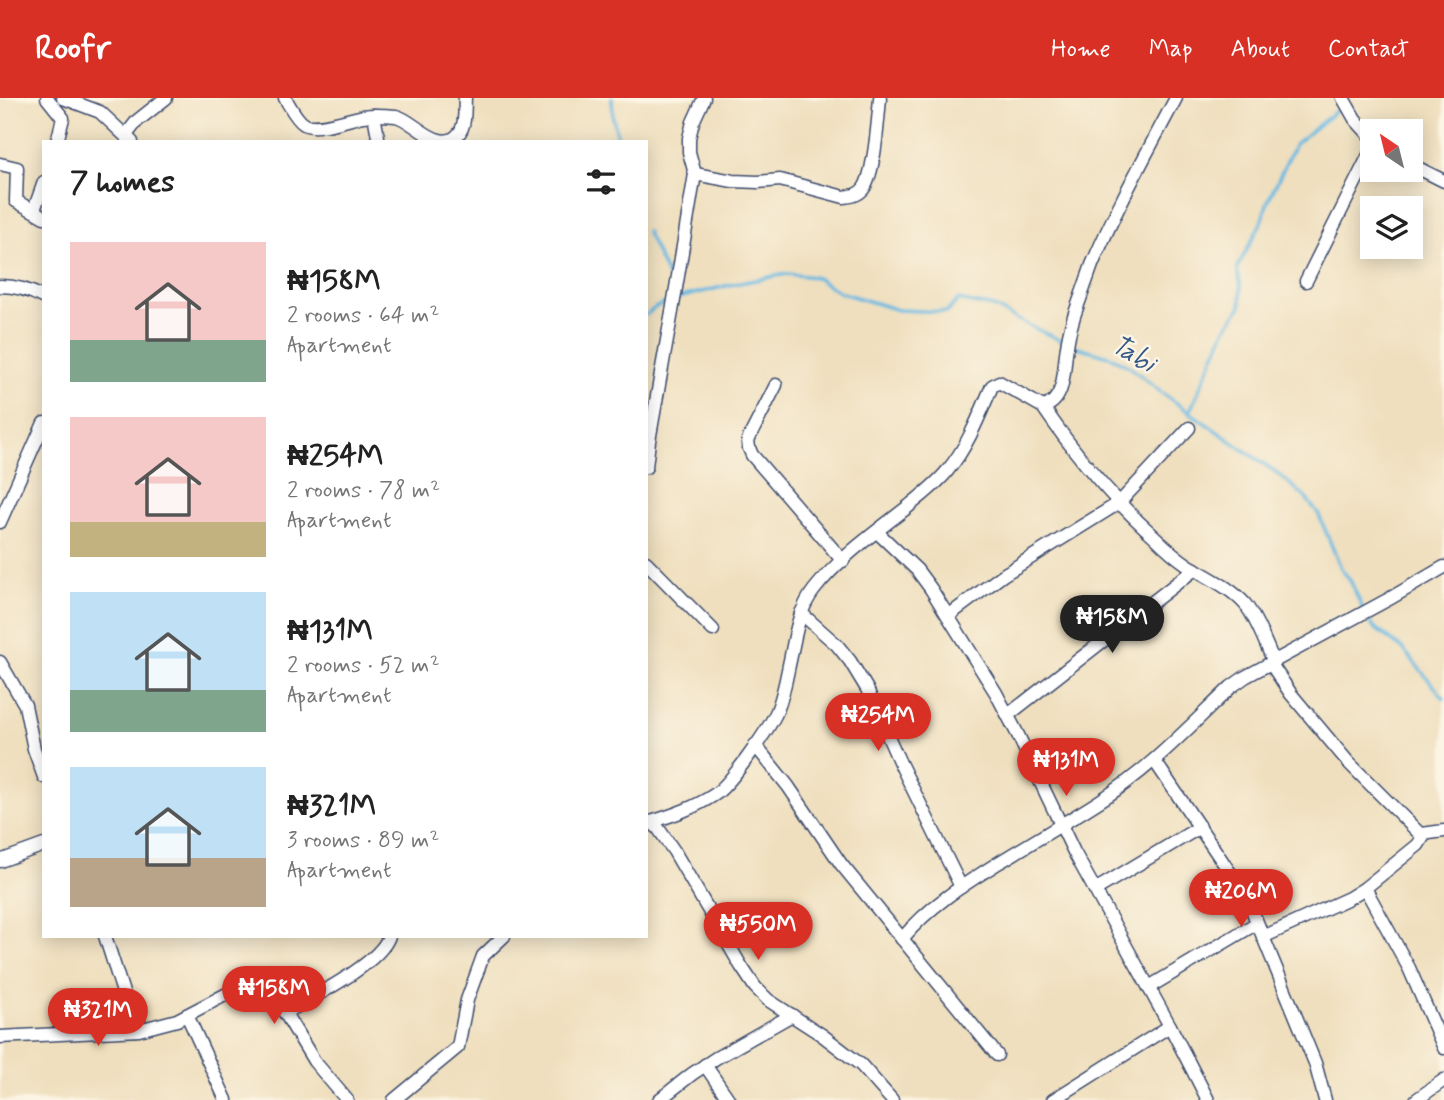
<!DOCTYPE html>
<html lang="en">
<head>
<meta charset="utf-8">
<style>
	:root { --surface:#fff; --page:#f6f6f6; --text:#222; --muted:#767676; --accent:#d93025 }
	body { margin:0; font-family:Mynerve,sans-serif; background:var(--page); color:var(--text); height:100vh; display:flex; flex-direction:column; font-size:26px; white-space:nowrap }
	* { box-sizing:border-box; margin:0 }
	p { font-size:23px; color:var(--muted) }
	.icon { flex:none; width:38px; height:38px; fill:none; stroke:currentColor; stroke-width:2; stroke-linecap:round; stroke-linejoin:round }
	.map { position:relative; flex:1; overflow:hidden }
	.sheet { position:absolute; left:42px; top:42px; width:606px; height:798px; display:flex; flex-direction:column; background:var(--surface); border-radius:0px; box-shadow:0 4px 18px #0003 }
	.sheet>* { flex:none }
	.needle { width:46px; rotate:325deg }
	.controls { position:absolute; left:1360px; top:21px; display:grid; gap:14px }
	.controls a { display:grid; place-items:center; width:63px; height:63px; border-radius:0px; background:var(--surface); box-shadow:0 4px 18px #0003; font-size:35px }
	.price { position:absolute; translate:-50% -60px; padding:0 16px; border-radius:24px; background:var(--accent); color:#fff; font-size:23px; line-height:46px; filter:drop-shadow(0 2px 4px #0008) }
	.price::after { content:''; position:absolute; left:50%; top:42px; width:21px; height:16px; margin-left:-10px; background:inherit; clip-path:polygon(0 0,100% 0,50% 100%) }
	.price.current { background:#222; color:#fff }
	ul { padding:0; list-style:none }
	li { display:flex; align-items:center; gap:21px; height:175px; padding:0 28px }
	li span { display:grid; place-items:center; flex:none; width:196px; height:140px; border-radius:0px; color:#555 }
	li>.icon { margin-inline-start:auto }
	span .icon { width:84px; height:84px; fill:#fffc; stroke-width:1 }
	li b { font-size:30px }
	h2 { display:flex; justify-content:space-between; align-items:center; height:84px; padding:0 28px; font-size:30px }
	header { display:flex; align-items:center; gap:42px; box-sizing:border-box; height:98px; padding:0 35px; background:var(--accent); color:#fff }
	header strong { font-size:33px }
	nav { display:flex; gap:38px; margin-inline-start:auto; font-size:24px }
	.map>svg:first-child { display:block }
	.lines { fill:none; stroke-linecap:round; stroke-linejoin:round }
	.stream { stroke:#67b9e2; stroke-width:3.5 }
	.street-casing { stroke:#3b496c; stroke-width:15 }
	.street { stroke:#fff; stroke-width:12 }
	.labels { text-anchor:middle; stroke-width:5; stroke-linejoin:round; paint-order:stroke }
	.water-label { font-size:26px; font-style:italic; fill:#325886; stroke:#fcf5e5 }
</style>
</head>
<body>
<header>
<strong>Roofr</strong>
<nav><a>Home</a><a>Map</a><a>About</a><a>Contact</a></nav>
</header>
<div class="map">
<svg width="1444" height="1002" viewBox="0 0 1444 1002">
	<rect width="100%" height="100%" fill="#fcf5e5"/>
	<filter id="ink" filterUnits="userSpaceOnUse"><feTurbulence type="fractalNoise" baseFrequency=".0143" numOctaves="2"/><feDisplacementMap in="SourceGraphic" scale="14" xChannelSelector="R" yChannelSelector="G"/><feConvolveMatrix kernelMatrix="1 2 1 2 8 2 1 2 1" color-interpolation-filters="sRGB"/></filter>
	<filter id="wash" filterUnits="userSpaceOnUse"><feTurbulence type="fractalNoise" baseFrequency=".00686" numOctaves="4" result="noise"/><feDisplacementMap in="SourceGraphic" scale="28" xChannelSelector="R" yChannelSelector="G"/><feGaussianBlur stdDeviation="1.57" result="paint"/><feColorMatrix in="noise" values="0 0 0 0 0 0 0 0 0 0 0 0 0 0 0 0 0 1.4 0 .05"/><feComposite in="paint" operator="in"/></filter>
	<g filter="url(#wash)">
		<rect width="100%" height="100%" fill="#efdfbe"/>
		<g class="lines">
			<g class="stream">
				<polyline points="612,0 613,20 619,44"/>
				<polyline points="646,133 672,188"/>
				<polyline points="678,200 734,186 787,176 815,179 839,194 898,212 947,214 958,202 994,209 1026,226 1064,244"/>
				<polyline points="646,217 656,209 671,203"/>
				<polyline points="1071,247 1109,258 1130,269 1162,295 1277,375 1303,397 1318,415 1341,470 1351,484 1363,511"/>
				<polyline points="1189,315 1225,232 1241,208 1241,189 1237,170 1261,125 1268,103 1295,46 1342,8"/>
				<polyline points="1367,518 1372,528 1403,551 1444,600"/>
			</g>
		</g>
	</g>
	<g filter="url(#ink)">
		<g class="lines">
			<defs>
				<g id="street">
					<polyline points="47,0 63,20 57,44"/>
					<polyline points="63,0 100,14 132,44"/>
					<path d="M285,0C290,8 296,21 304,26C317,33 349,21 363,18C374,16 385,17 396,18C412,21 435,52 454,40C467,32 464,13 465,0"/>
					<polyline points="1343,0 1355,21 1372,40"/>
					<polyline points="374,17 378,39 377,44"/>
					<polyline points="126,37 137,23 166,0"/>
					<polyline points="0,66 17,70 16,103 44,119"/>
					<polyline points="1410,66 1444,83"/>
					<path d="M695,76L733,83L758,84L780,82L844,99C852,98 859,97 864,90C875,74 878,21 880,0"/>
					<polyline points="34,112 44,84"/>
					<polyline points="1306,183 1372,51"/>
					<path d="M0,188C16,188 30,192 44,200"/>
					<polyline points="776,287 748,342 749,350 752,357 843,463"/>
					<path d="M1043,309C1075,356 1112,401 1155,439C1165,449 1176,459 1188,467C1207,479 1230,489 1245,506C1258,523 1265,545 1274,564"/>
					<polyline points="646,369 649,343 673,208 695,76 689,54 689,40 693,24 704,0"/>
					<polyline points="0,424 44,325"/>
					<polyline points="877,434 917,472 931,491 996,595 1018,637 1074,754 1170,928 1208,1002"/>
					<polyline points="646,464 713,532"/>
					<polyline points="801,515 837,547 850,563 867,591 899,663 961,789"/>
					<polyline points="948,518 1003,477 1119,405 1189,330"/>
					<polyline points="0,564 25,607 34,651 44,679"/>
					<polyline points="1008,617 1195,471"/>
					<polyline points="755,647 788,688 841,766 997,957"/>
					<polyline points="1154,662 1235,782 1252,812 1315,965 1325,1002"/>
					<polyline points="646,723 651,724 658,730 674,753 741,868 755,889 768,902 822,937 861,967 892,1002"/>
					<path d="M651,724C673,717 694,710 714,697C730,687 769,631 777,613C783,598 786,582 789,567C795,541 797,514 814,492C840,459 876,434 909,408C922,397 937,386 948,372C968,348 980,316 992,288L999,284L1043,309C1067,303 1063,268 1067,249C1068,238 1071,228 1074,218C1080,201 1086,184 1092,167C1116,110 1147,55 1176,0"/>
					<polyline points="1422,736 1444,733"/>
					<polyline points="0,763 44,747"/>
					<polyline points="1365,790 1409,870 1444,950"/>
					<polyline points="1095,792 1200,729"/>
					<polyline points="105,838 135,932"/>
					<polyline points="1263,839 1349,800 1365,790 1418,747 1423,739 1348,664 1291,596 1271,566"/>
					<path d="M902,841C928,809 963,787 998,765C1031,745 1065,725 1098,704C1148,673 1189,629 1231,589L1245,579L1389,501L1444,469"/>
					<polyline points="1149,889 1257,825"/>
					<path d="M285,915C311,900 380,866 389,838"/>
					<polyline points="187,917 226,1002"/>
					<polyline points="0,939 139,932 177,922 248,885 258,884 265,887 285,915 314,963 347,1002"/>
					<polyline points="705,967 729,1002"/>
					<polyline points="394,1002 458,949 467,902 483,858 504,838"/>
					<polyline points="659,1002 692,976 716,960 792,917"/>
					<polyline points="1053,1002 1170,928"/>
					<polyline points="1416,1002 1444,982"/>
				</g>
			</defs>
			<use href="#street" class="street-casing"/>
			<use href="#street" class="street"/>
		</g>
	</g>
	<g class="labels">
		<g class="water-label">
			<text transform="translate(1134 255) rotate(31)" y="9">Tabi</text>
		</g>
	</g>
</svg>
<div class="controls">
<a><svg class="needle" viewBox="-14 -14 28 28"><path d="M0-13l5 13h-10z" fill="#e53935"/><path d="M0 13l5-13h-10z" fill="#767676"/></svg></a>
<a><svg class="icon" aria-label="layers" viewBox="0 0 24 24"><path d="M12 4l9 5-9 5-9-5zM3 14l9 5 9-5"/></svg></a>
</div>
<b class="price current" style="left:1112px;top:557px">₦158M</b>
<b class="price" style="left:878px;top:655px">₦254M</b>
<b class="price" style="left:1066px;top:700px">₦131M</b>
<b class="price" style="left:1241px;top:831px">₦206M</b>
<b class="price" style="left:758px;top:864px">₦550M</b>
<b class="price" style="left:274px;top:928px">₦158M</b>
<b class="price" style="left:98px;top:950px">₦321M</b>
<section class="sheet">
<h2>7 homes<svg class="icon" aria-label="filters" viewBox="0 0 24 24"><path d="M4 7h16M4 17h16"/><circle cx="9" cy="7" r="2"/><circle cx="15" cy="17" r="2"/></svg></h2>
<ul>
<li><span style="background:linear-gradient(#f6c9c9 70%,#7fa58c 0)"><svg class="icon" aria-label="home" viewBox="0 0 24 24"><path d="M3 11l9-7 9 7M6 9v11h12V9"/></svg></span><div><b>₦158M</b><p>2 rooms · 64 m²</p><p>Apartment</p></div></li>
<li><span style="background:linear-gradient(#f6c9c9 75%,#c2b280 0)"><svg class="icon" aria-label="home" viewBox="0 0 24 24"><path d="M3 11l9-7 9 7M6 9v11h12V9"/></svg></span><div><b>₦254M</b><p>2 rooms · 78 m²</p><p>Apartment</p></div></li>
<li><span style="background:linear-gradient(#bfe0f5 70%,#7fa58c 0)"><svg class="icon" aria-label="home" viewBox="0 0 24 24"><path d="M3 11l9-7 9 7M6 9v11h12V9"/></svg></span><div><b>₦131M</b><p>2 rooms · 52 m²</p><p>Apartment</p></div></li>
<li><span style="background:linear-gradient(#bfe0f5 65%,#b9a48a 0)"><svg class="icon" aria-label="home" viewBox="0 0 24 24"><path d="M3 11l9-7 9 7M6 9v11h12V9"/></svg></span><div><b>₦321M</b><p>3 rooms · 89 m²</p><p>Apartment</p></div></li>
</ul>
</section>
</div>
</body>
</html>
